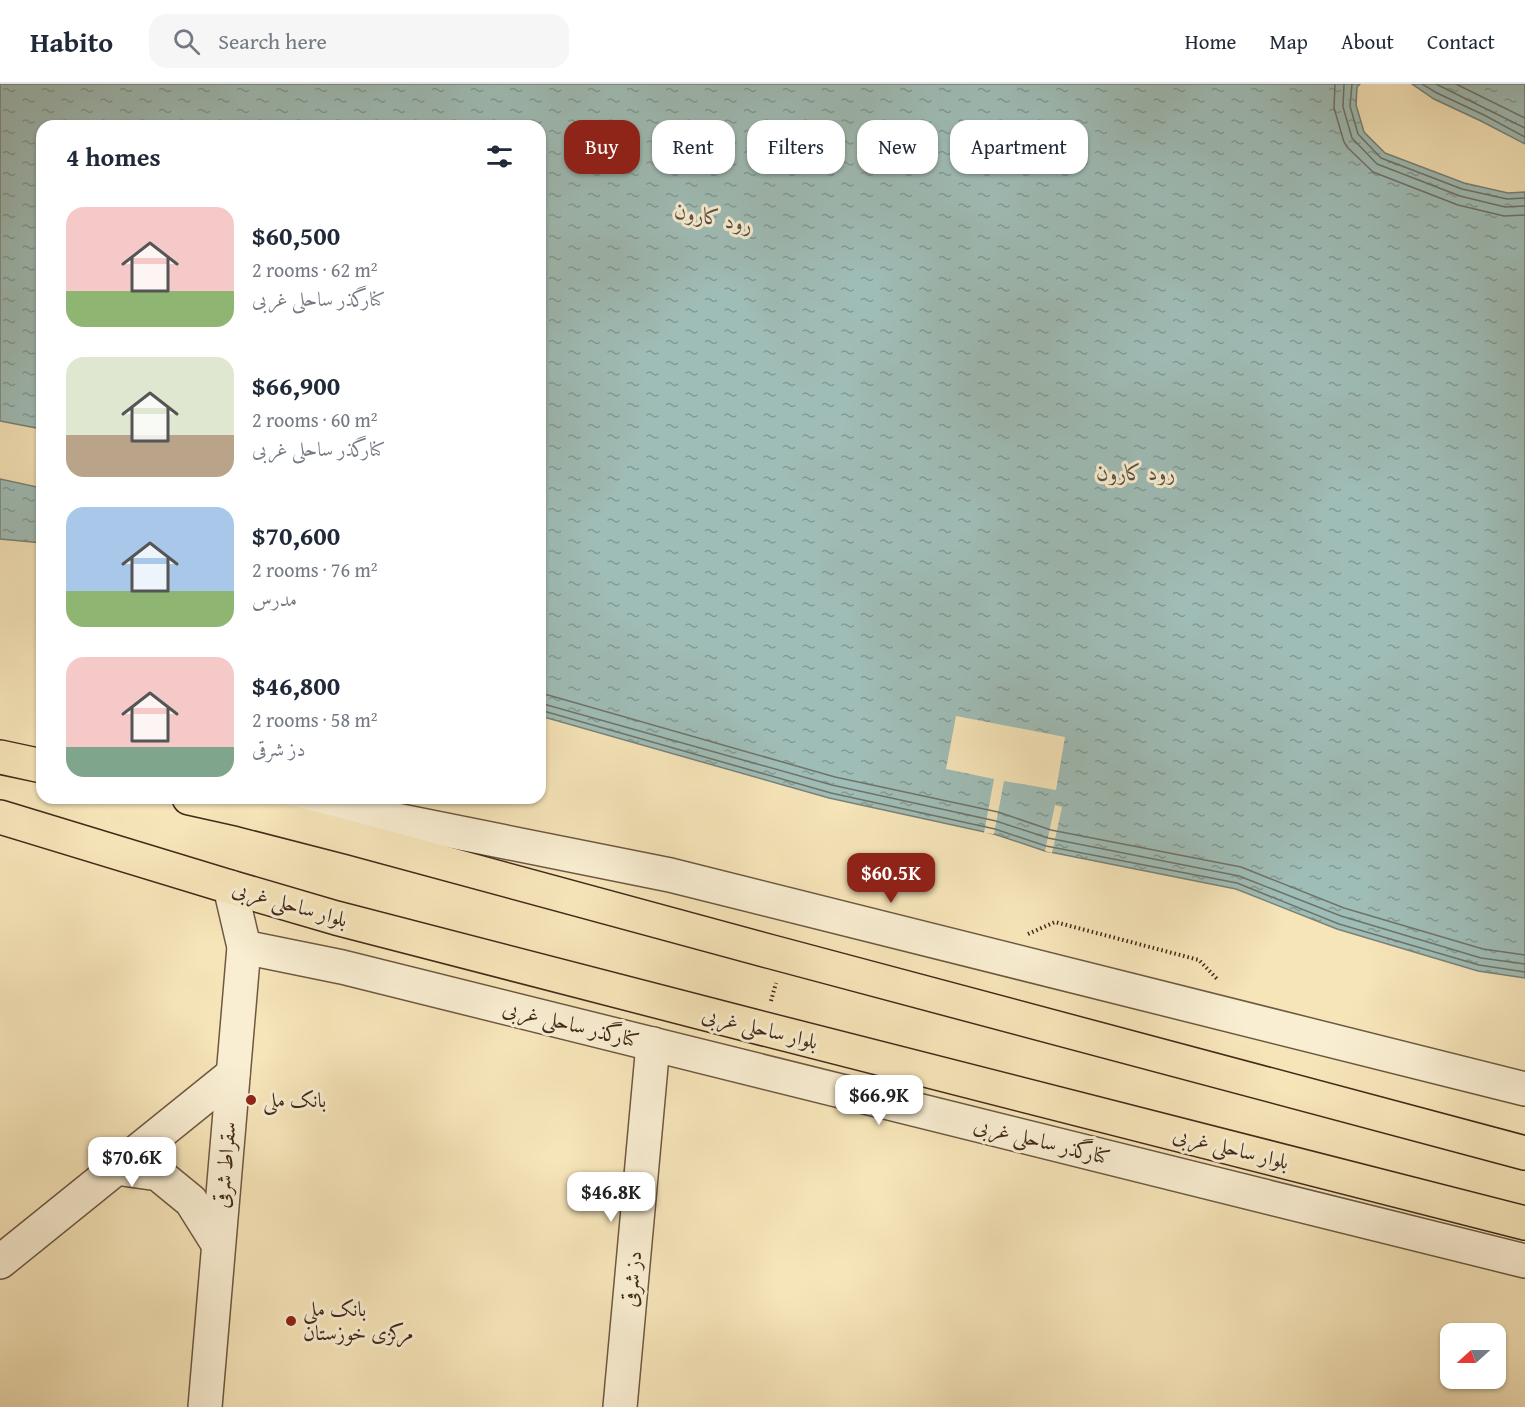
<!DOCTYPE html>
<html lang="en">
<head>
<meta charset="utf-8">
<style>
	:root { --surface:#fff; --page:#f6f6f7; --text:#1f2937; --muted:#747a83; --line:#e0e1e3; --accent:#8f2418 }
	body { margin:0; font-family:"Gentium Book Plus",Amiri,serif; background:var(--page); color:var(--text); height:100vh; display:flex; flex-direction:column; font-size:22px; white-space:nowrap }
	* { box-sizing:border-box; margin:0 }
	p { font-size:20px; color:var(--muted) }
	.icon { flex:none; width:33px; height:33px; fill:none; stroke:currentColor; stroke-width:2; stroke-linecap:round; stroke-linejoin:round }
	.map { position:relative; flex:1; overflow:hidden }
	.sheet { position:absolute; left:36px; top:36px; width:510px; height:684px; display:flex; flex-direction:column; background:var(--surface); border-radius:18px; box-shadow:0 2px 4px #0004 }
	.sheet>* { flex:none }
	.top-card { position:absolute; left:564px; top:36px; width:570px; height:54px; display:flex; gap:12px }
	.needle { width:39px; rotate:249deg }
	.buttons { position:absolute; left:1440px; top:1239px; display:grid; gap:12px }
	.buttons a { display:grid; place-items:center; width:66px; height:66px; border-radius:12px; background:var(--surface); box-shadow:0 2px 4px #0004; font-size:30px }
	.price { position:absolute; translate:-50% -51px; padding:0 14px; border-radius:12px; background:#fff; color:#222; font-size:20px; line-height:39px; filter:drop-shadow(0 2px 3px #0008) }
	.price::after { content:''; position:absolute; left:50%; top:36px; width:18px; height:14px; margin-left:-9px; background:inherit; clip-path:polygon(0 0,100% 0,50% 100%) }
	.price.selected { background:var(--accent); color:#fff }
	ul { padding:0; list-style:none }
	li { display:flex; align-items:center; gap:18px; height:150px; padding:0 30px }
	li span { display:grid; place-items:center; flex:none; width:168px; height:120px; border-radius:18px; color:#555 }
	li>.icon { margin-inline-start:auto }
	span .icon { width:72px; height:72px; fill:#fffc; stroke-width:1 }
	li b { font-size:26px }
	h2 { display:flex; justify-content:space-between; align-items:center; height:72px; padding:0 30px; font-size:26px }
	.pill { padding:0 21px; border-radius:18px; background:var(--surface); box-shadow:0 2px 4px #0004; font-size:21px; line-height:54px }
	.pill.selected { background:var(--accent); color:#fff }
	header { display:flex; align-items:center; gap:36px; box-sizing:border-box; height:84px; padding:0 30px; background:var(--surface); border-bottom:2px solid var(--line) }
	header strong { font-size:28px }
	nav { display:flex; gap:33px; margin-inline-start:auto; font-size:21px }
	.search { width:420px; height:54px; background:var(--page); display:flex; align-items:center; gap:15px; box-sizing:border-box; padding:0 21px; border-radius:18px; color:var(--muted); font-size:22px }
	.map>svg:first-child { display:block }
	.water { fill:url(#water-ripples); stroke:#7a8278; stroke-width:1.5 }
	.pier { fill:#f6e5b9 }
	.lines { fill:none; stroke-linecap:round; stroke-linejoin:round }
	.shore { stroke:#707368; stroke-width:1.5 }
	.minor-casing { stroke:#6f5842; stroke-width:36 }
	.major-casing { stroke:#42291a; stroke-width:36 }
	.path { stroke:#42291a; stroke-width:4; stroke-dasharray:1.5 3; stroke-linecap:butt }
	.minor { stroke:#f9eed2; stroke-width:33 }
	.major { stroke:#f6e5b9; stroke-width:33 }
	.poi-dot { fill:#8f2418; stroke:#f9eed2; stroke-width:2 }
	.labels { text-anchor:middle; stroke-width:6; stroke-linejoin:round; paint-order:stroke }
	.street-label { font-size:21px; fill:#42291a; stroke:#f9eed2 }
	.poi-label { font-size:21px; fill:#42291a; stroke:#f9eed2; text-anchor:start }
	.water-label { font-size:22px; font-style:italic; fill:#594e41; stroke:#f9eed2 }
</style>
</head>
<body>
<header>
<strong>Habito</strong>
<div class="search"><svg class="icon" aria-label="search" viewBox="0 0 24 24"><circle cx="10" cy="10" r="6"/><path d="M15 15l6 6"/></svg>Search here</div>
<nav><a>Home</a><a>Map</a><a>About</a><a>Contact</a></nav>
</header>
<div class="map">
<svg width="1525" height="1323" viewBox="0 0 1525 1323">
	<defs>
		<pattern id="water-ripples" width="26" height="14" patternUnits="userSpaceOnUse" patternTransform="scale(1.5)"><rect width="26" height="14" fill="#9fbdb7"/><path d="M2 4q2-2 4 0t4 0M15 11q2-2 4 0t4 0" fill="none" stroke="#839a94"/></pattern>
	</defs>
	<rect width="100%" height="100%" fill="#f6e5b9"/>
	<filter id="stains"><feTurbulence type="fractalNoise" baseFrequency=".00333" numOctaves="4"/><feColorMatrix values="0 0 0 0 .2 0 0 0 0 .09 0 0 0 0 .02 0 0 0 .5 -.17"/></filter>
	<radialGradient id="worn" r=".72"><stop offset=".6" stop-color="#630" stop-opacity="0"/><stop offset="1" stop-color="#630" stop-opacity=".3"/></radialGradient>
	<g class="water">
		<polygon points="0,0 1360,0 1357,3 1356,21 1364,48 1385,69 1464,99 1508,109 1525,108 1525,894 1478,887 1337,845 1236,805 1045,767 994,750 829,714 540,632 540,42 42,42 42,345 0,337"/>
		<polygon points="1412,0 1525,0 1525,60 1481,37 1434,15"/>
		<polygon points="0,395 42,404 42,459 0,455"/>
	</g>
	<g class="pier">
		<polygon points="956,632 1065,653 1056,706 1004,697 994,750 984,749 994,695 946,685"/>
		<polygon points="1055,721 1062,723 1052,769 1045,767"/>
	</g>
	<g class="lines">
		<g class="shore">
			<polyline points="1335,0 1334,24 1344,58 1348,64 1373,88 1458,121 1504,132 1525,131"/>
			<polyline points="1344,0 1343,23 1352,54 1377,80 1460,112 1505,123 1525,122"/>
			<polyline points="1352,0 1350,22 1358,50 1381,74 1462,105 1507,115 1525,114"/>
			<polyline points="1422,0 1437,9 1484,31 1525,53"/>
			<polyline points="1436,0 1525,44"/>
			<polyline points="1456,0 1525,34"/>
			<polyline points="540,610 548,611 835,693 998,728 1051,746 1241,783 1344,824 1483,865 1525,871"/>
			<polyline points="540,619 832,701 996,737 1048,754 1239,792 1341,832 1481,874 1525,880"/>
			<polyline points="540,626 831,709 995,745 1046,762 1237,799 1339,840 1479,881 1525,888"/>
		</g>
		<defs>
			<g id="minor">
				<polyline points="275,727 366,730 670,791 1525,1005"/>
				<polyline points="244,863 342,883 1525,1177"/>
				<polyline points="116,1084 158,1090 191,1117 218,1160"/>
				<polyline points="0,1178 233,990"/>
				<polyline points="205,1323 244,863 230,803"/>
				<polyline points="620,1323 653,960"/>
			</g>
			<g id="major">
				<polyline points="0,673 42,682"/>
				<polyline points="189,714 243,726 352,754 772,868 1525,1069"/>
				<polyline points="0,733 230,803 336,834 753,942 1525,1139"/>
			</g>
		</defs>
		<use href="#minor" class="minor-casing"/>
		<use href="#major" class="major-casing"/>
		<g class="path">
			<polyline points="1028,850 1055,838 1199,876 1218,896"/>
			<polyline points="771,917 776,899"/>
		</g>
		<use href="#minor" class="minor"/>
		<use href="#major" class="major"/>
	</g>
	<g class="poi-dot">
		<circle cx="251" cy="1016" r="6"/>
		<circle cx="291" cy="1237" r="6"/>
	</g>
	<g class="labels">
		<g class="street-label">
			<text transform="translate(290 820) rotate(16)" y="7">بلوار ساحلی غربی</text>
			<text transform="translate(571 940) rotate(14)" y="7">کنارگذر ساحلی غربی</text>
			<text transform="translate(760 944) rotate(14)" y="7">بلوار ساحلی غربی</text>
			<text transform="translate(1042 1057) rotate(14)" y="7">کنارگذر ساحلی غربی</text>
			<text transform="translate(1231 1064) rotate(14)" y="7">بلوار ساحلی غربی</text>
			<text transform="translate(225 1081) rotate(-85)" y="7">سقراط شرقی</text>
			<text transform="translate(632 1195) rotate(-85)" y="7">دز شرقی</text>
		</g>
		<g class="poi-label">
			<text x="263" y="1023">بانک ملی</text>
			<text x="303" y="1232">بانک ملی<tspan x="303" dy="24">مرکزی خوزستان</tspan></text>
		</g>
		<g class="water-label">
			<text transform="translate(714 133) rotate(11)" y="8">رود کارون</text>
			<text x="1136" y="396">رود کارون</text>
		</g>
	</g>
	<rect width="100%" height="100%" filter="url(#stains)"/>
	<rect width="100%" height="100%" fill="url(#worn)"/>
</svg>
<div class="buttons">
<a><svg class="needle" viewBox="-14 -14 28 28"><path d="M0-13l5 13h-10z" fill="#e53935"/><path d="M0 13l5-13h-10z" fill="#747a83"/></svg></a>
</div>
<b class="price selected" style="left:891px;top:820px">$60.5K</b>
<b class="price" style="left:879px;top:1042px">$66.9K</b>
<b class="price" style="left:132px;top:1104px">$70.6K</b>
<b class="price" style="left:611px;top:1139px">$46.8K</b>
<div class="top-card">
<a class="pill selected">Buy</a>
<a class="pill">Rent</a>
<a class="pill">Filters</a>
<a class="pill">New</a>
<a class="pill">Apartment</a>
</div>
<section class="sheet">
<h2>4 homes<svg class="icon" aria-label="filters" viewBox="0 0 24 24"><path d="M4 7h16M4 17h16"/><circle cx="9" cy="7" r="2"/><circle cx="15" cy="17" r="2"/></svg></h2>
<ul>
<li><span style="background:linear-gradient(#f6c9c9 70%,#8fb573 0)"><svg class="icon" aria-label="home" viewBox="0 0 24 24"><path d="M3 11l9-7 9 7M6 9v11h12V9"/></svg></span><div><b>$60,500</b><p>2 rooms · 62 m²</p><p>کنارگذر ساحلی غربی</p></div></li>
<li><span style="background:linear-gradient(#dfe7d0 65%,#b9a48a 0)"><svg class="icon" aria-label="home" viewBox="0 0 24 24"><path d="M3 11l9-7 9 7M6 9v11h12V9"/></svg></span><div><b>$66,900</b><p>2 rooms · 60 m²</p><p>کنارگذر ساحلی غربی</p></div></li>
<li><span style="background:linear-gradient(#a9c7e8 70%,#8fb573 0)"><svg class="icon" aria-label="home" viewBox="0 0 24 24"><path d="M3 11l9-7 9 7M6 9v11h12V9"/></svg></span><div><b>$70,600</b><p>2 rooms · 76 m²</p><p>مدرس</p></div></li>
<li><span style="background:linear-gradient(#f6c9c9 75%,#7fa58c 0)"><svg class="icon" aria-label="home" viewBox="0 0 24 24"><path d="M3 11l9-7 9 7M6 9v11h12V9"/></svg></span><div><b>$46,800</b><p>2 rooms · 58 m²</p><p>دز شرقی</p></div></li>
</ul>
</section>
</div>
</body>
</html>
